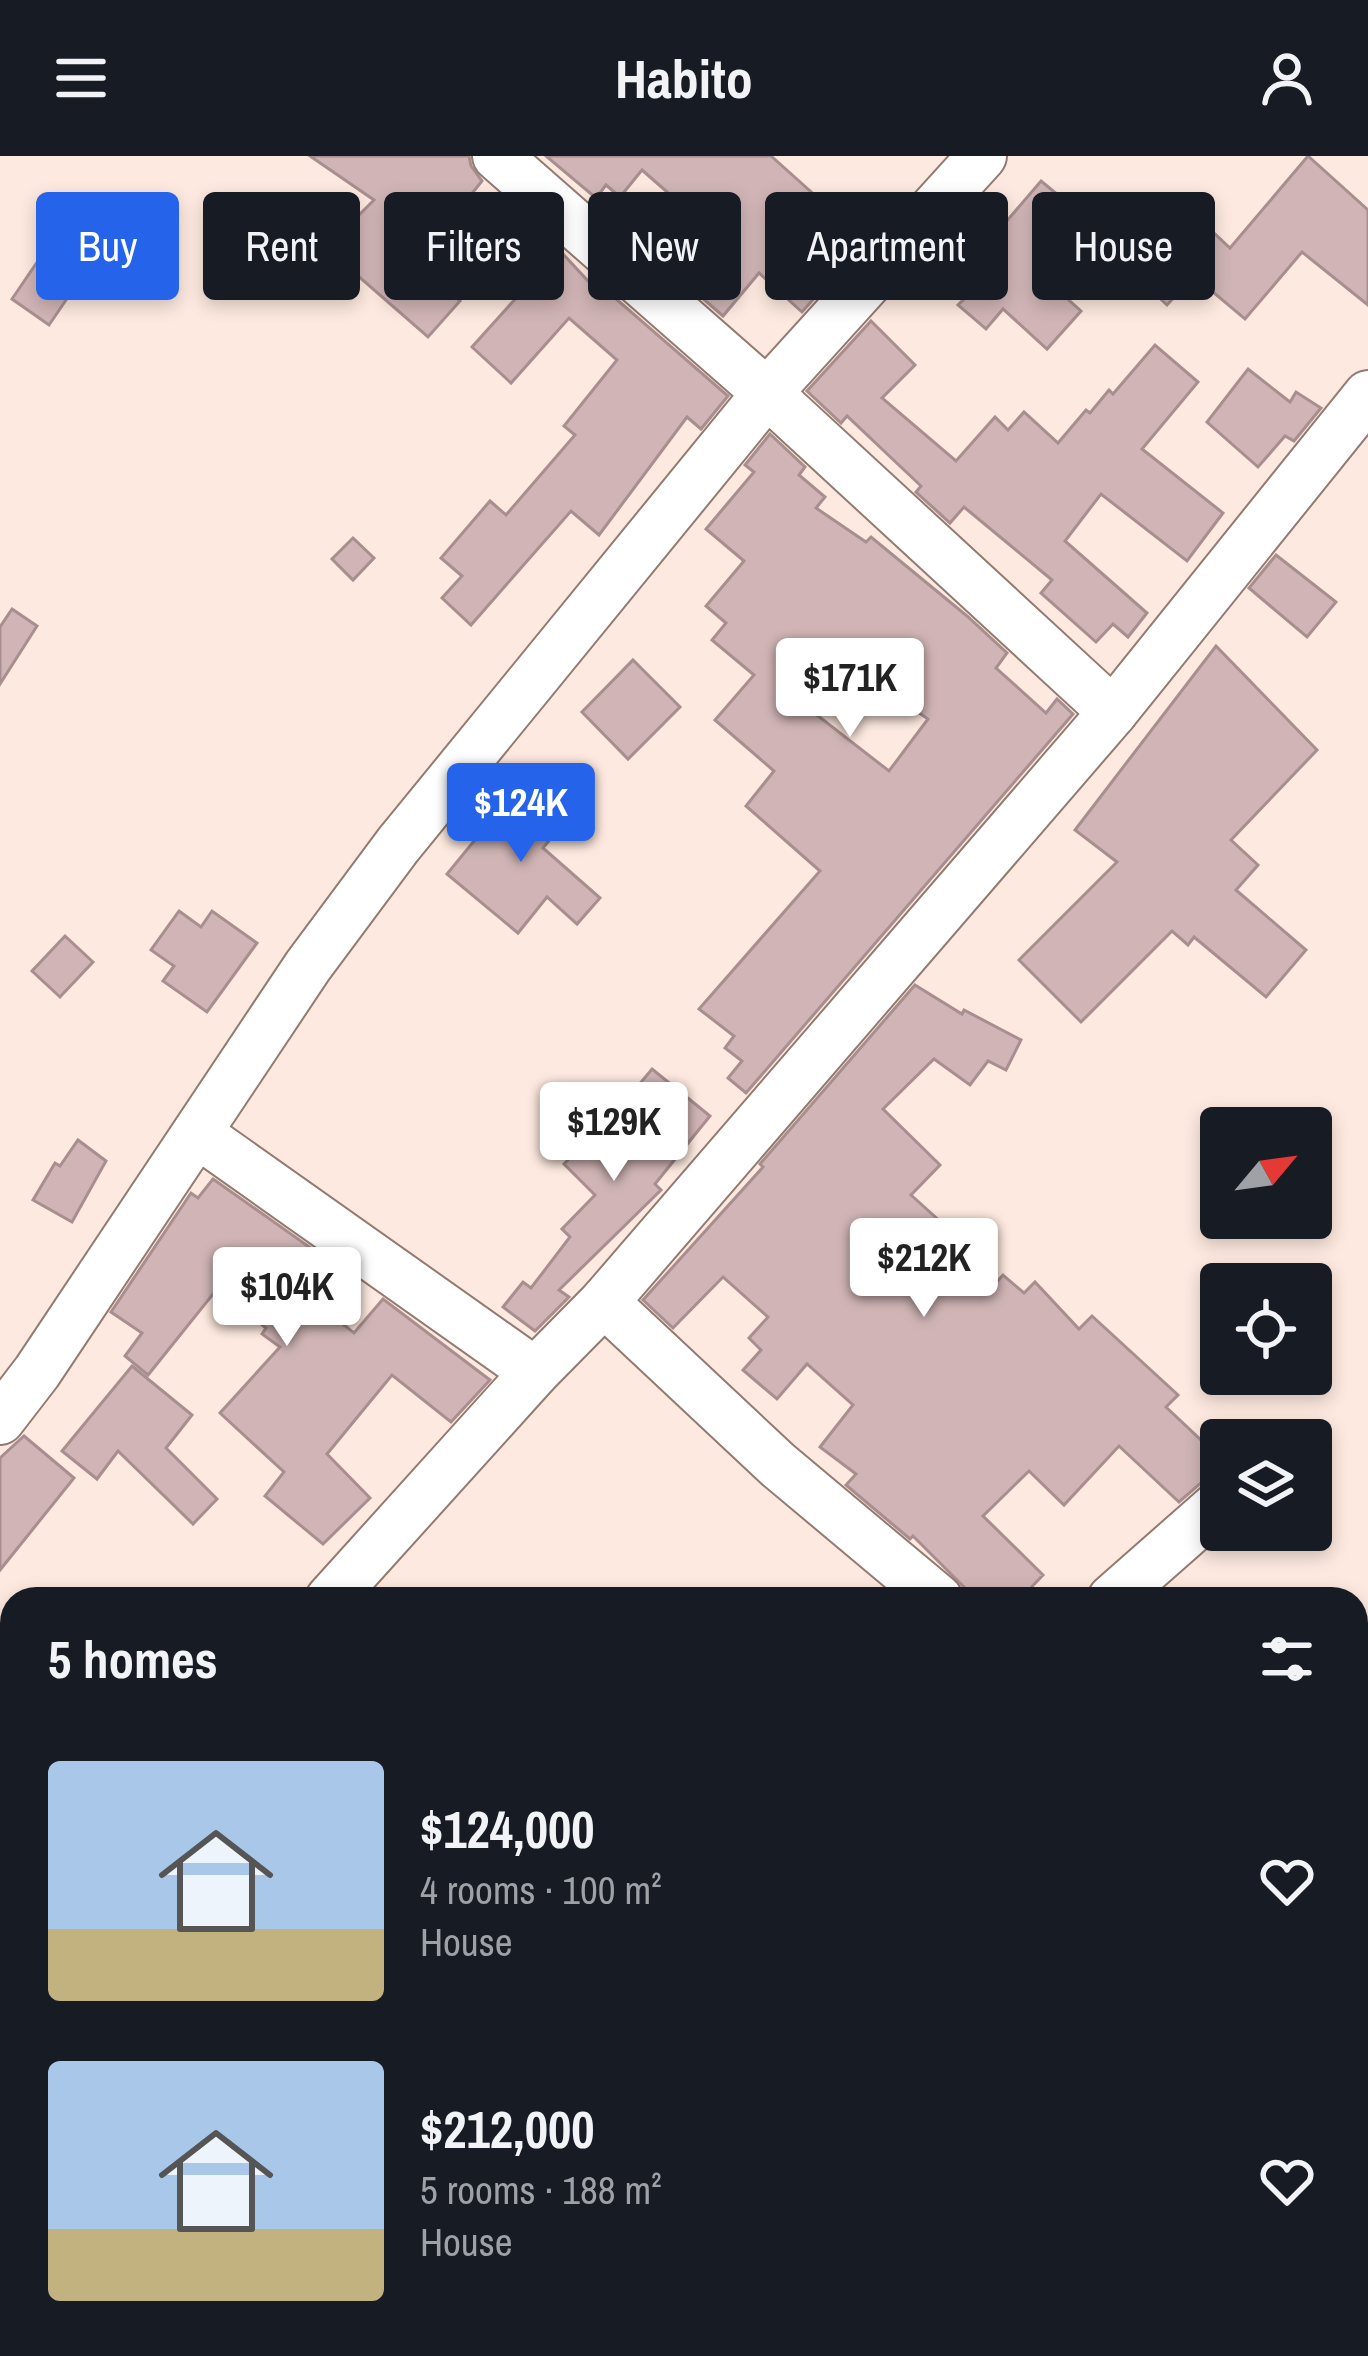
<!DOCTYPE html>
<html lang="en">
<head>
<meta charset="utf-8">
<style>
	:root { --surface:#171b24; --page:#20242c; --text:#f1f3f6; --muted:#9ea1a6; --accent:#2563eb }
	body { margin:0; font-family:"Archivo Narrow",sans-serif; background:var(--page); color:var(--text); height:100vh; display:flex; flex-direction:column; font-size:45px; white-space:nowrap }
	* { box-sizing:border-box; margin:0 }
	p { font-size:39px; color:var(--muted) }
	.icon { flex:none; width:66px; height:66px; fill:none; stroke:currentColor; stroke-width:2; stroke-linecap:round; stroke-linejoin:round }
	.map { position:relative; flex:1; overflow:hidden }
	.sheet { position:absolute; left:0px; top:1431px; width:1368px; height:771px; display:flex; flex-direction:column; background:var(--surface); border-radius:36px 36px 0 0; box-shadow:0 6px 18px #0003 }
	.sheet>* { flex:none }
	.banner { position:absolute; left:36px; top:36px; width:1296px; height:108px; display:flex; gap:24px }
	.needle { width:78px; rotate:61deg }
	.fabs { position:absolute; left:1200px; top:951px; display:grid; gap:24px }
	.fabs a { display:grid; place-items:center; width:132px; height:132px; border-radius:12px; background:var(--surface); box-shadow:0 6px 18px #0003; font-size:60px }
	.price { position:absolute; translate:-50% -102px; padding:0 27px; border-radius:12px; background:#fff; color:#222; font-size:39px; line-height:78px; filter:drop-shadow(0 3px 6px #0008) }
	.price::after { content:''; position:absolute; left:50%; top:72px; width:36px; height:27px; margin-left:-18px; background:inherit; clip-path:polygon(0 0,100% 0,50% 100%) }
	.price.active { background:var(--accent); color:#fff }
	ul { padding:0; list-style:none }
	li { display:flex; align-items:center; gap:36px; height:300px; padding:0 48px }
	li span { display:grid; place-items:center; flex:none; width:336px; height:240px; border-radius:12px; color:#555 }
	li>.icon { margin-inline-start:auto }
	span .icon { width:144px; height:144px; fill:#fffc; stroke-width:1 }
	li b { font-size:51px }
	h2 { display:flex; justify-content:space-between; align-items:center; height:144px; padding:0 48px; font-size:51px }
	.pill { padding:0 42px; border-radius:12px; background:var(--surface); box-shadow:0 6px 18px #0003; font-size:42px; line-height:108px }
	.pill.active { background:var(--accent); color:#fff }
	header { display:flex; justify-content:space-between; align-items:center; height:156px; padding:0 48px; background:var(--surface); font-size:54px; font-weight:700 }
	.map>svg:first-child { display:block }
	.building { fill:#d1b5b6; stroke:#a98e8f; stroke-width:3; fill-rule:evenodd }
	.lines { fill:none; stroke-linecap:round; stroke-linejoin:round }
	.minor-casing { stroke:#927b71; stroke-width:52 }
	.minor { stroke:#fff; stroke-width:48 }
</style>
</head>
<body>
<header><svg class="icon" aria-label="menu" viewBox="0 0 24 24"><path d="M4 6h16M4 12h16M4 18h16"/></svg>Habito<svg class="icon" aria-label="person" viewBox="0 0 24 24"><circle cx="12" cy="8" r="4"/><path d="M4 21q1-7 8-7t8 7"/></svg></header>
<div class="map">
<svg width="1368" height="2200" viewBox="0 0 1368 2200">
	<rect width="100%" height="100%" fill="#fde9df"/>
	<g class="building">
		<polygon points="310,0 469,0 471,10 482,25 462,50 486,66 443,130 460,145 428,181 326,92 374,44"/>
		<polygon points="546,0 771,0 866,85 802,156 759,117 723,160 685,127 721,83 642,14 620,41 606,29 596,42"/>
		<polygon points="1308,0 1368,54 1368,149 1302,96 1245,163 1194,120 1167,149 1123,108 1181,46 1230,92"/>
		<polygon points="1041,25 1098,72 1051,128 1081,155 1047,193 1003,153 986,173 958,149 964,143 923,107 968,58 994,80"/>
		<polygon points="563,98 602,140 607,135 728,240 701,273 687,261 599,379 571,355 471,469 442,442 462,420 441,402 490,345 506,359 575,279 564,270 617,204 569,162 511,227 472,191 517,141"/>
		<polygon points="42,99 79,125 49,169 12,143"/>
		<polygon points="871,165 915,209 882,242 956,305 995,261 1008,274 1024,256 1058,287 1086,254 1090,257 1109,234 1113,238 1155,189 1198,226 1142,293 1223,357 1187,405 1101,338 1065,385 1147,457 1128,481 1113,468 1096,486 1041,437 1052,424 964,351 950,367 916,336 921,330 847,260 841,267 807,235"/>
		<polygon points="1248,213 1290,246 1296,236 1321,252 1294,285 1285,280 1258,311 1207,266"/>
		<path d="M770,278L805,311L799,319L825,341L816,352L866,386L871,381L967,460L1007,497L996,512L1046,557L1057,543L1073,558L746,937L728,922L742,905L725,892L734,880L699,853L820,715L746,650L774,615L715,564L754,519L712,484L726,467L706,450L744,405L706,373L754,316L745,309ZM857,500L903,539L900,544L928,563L889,615L813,556Z"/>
		<polygon points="353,382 374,402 353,424 332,403"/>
		<polygon points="1276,399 1336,446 1307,481 1249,432"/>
		<polygon points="12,453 37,470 0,528 0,471"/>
		<polygon points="1216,490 1317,594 1231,684 1258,709 1236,734 1306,794 1266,841 1194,781 1188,789 1172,775 1081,866 1019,804 1117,706 1075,674"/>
		<polygon points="633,504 680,551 628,603 582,556"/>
		<polygon points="520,629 565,665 543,692 600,742 577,768 547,741 518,777 447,718"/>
		<polygon points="179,755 201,771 212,755 257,787 207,856 163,825 174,810 151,794"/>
		<polygon points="65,780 93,806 60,841 32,815"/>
		<polygon points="915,829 962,858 964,854 1021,884 1006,914 988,905 970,929 934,903 883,953 940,1009 911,1039 942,1067 994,1129 1003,1119 1024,1137 1035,1126 1079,1173 1092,1160 1178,1239 1166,1251 1221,1303 1221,1319 1203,1325 1179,1346 1119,1290 1064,1349 1029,1315 983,1360 1043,1419 1020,1443 976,1443 913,1380 910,1383 846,1329 856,1318 820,1291 853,1249 807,1208 777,1243 743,1214 761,1194 749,1182 768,1161 723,1121 673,1172 643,1144 763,1011 760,1008"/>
		<polygon points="652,913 710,960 655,1028 661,1034 559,1134 569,1141 535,1175 503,1151 523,1126 531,1132 570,1081 562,1073 595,1039 564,1008 617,955"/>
		<polygon points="78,984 106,1005 72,1066 33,1044 55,1007 60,1010"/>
		<polygon points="213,1023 315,1095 290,1126 354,1177 383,1143 490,1224 451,1266 392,1219 327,1298 370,1342 323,1388 265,1340 284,1316 220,1257 280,1191 262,1178 266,1172 217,1133 148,1219 125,1200 142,1177 111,1156 191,1037 198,1042"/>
		<polygon points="132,1210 192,1259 166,1292 217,1343 193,1368 118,1295 97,1323 62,1295"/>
		<polygon points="24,1280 74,1322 0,1414 0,1302"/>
	</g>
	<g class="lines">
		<defs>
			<g id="minor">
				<polyline points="497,0 767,237 1113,556"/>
				<polyline points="197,977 535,1216"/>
				<polyline points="604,1146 778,1309 938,1443"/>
				<polyline points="0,1264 37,1216 308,810 398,689 767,237 982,0"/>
				<polyline points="330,1443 535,1216 604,1146 1113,556 1368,239"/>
				<polyline points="1112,1443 1221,1347"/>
				<polyline points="0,1550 12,1561"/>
				<polyline points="0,1797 12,1786"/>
			</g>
		</defs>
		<use href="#minor" class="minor-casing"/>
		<use href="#minor" class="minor"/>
	</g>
</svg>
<div class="fabs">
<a><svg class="needle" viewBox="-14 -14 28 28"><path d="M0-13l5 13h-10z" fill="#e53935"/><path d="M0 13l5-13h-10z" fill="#9ea1a6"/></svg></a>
<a><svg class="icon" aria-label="locate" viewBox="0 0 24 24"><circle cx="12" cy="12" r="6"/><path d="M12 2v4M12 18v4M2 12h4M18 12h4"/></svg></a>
<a><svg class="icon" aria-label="layers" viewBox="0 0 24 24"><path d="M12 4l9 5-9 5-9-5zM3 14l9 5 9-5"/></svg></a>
</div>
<b class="price" style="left:850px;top:584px">$171K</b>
<b class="price active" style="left:521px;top:709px">$124K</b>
<b class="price" style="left:614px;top:1028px">$129K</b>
<b class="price" style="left:924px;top:1164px">$212K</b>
<b class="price" style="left:287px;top:1193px">$104K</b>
<div class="banner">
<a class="pill active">Buy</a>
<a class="pill">Rent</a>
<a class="pill">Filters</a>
<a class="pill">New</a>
<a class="pill">Apartment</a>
<a class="pill">House</a>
</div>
<section class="sheet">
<h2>5 homes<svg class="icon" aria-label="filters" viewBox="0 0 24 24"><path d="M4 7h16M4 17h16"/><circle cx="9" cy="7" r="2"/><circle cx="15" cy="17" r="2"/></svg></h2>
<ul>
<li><span style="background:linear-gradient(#a9c7e8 70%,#c2b280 0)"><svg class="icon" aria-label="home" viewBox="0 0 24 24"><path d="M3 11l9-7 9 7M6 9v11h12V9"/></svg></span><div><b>$124,000</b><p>4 rooms · 100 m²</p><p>House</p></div><svg class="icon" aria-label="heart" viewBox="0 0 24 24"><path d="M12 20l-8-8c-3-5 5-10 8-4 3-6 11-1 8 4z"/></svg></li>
<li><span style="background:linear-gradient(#a9c7e8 70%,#c2b280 0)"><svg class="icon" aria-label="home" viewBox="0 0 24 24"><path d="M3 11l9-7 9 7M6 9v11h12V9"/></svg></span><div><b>$212,000</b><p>5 rooms · 188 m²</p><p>House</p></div><svg class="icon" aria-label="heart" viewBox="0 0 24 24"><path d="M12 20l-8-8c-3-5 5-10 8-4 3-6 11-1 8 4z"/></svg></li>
</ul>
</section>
</div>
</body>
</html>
